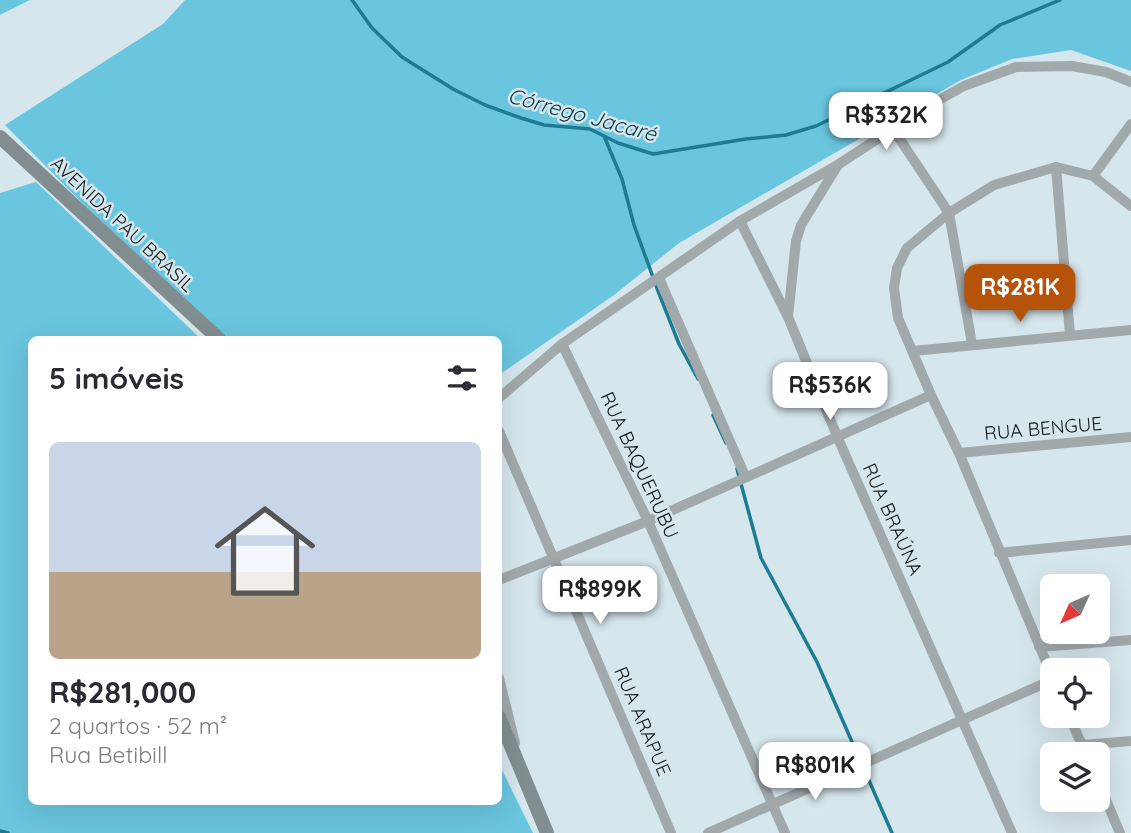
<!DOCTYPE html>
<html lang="pt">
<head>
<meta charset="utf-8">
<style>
	:root { --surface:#fff; --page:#f7f7f7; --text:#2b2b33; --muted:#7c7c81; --line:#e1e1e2; --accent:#b45309 }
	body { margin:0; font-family:Quicksand,sans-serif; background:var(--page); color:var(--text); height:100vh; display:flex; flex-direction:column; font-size:26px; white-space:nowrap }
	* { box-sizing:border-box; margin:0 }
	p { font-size:23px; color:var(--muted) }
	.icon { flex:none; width:38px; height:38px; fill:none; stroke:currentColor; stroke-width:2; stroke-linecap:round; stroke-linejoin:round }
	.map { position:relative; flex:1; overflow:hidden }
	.drawer { position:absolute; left:28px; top:336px; width:474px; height:469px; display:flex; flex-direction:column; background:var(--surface); border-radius:10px; box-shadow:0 7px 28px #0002 }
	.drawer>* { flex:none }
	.needle { width:46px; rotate:225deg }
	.buttons { position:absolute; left:1040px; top:574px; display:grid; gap:14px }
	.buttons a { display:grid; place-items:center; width:70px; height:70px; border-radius:10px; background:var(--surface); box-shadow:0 7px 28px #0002; font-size:35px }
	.price { position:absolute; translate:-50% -60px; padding:0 16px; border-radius:14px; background:#fff; color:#222; font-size:23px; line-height:46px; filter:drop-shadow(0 2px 4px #0008) }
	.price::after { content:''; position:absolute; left:50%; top:42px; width:21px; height:16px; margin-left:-10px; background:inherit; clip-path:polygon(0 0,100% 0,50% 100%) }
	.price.current { background:var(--accent); color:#fff }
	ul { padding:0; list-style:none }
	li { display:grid; align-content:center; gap:14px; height:371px; padding:0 21px }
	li+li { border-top:2px solid var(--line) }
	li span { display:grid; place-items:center; height:217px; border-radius:10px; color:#555 }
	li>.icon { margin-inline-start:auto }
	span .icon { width:126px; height:126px; fill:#fffc; stroke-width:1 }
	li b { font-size:30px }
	h2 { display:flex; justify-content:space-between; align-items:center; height:84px; padding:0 21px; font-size:30px }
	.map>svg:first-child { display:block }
	.green { fill:#6ac5df }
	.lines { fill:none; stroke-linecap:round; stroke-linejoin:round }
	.stream { stroke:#1c7c93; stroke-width:3.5 }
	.minor { stroke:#a2a9ab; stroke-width:10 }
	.secondary { stroke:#828d90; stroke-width:14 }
	.labels { text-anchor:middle; stroke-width:5; stroke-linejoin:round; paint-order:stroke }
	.street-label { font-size:19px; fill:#0d1315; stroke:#d5e6ec }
	.water-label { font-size:21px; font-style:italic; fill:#003745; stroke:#d5e6ec }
</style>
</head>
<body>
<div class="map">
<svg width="1131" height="833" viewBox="0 0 1131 833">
	<rect width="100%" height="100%" fill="#d5e6ec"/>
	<g class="green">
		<polygon points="0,0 30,0 0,15"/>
		<polygon points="185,0 1131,0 1131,71 1071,50 1012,59 961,80 679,243 614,295 499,375 499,340 228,339 87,208 5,125 163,24"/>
		<polygon points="36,182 201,339 32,340 32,802 499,802 499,764 533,833 0,833 0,193"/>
	</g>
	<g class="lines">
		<g class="stream">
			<polyline points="352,0 372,28 402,57 453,89 485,105 521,118 544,125 590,129 618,143 653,154 746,139 786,135 816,126 948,62 1000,25 1060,0"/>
			<polyline points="604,136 622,179 634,225 658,291 679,344 698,379"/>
			<polyline points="713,415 726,443"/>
			<polyline points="737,469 761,558 817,662 892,833"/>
			<polyline points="0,831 8,833"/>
		</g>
		<g class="minor">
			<polyline points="893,129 949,213 972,344"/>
			<polyline points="1056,167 1070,335"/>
			<polyline points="1093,176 1131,124"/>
			<polyline points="740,221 788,317 837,436 1012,833"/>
			<polyline points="659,278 745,476"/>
			<polyline points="788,317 796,241 801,225 838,165"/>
			<polyline points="562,344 648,521 785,833"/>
			<polyline points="913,351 1131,330"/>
			<polyline points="499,398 562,344 740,221 839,164 928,106 964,86 1016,67 1072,66 1106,72 1131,82"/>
			<polyline points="499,431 671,833"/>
			<polyline points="959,453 1131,437"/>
			<polyline points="999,553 1131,540"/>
			<polyline points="499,580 648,521 931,395"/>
			<polyline points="1039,647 1131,640"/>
			<polyline points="1052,676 959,453 931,395 898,318 894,288 897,268 907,248 949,213 994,185 1056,167 1093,176 1131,206"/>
			<polyline points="499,678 515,743"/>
			<polyline points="1069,716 1086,754"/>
			<polyline points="1082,745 1131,741"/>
			<polyline points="1097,779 1120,833"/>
			<polyline points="708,833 1052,680"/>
		</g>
		<g class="secondary">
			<polyline points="0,137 220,340"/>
			<polyline points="499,717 547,833"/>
		</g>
	</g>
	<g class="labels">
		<g class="street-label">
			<text transform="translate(123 224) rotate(43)" y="7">AVENIDA PAU BRASIL</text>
			<text transform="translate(1043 428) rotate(-5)" y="7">RUA BENGUE</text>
			<text transform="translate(640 465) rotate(65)" y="7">RUA BAQUERUBU</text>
			<text transform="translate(893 519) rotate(66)" y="7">RUA BRAÚNA</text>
			<text transform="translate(643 721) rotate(67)" y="7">RUA ARAPUE</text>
		</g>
		<g class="water-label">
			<text transform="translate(582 115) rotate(15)" y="7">Córrego Jacaré</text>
		</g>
	</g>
</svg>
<div class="buttons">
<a><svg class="needle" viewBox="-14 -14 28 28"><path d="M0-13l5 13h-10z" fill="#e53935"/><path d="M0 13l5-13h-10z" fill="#7c7c81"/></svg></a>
<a><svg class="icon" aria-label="locate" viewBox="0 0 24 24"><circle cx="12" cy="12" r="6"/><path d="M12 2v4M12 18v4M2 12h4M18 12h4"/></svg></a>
<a><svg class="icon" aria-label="layers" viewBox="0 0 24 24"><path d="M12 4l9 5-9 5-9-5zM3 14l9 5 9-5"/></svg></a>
</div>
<b class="price" style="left:886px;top:152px">R$332K</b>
<b class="price current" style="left:1020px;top:324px">R$281K</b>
<b class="price" style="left:830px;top:422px">R$536K</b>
<b class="price" style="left:600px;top:626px">R$899K</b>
<b class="price" style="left:815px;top:802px">R$801K</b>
<section class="drawer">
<h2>5 imóveis<svg class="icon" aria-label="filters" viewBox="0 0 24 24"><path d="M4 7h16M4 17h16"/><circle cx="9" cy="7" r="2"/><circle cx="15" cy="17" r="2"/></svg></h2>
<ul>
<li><span style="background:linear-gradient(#c9d6e8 60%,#b9a48a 0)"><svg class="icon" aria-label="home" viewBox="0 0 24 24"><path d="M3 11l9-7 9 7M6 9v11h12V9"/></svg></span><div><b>R$281,000</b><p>2 quartos · 52 m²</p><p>Rua Betibill</p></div></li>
</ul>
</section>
</div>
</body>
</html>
